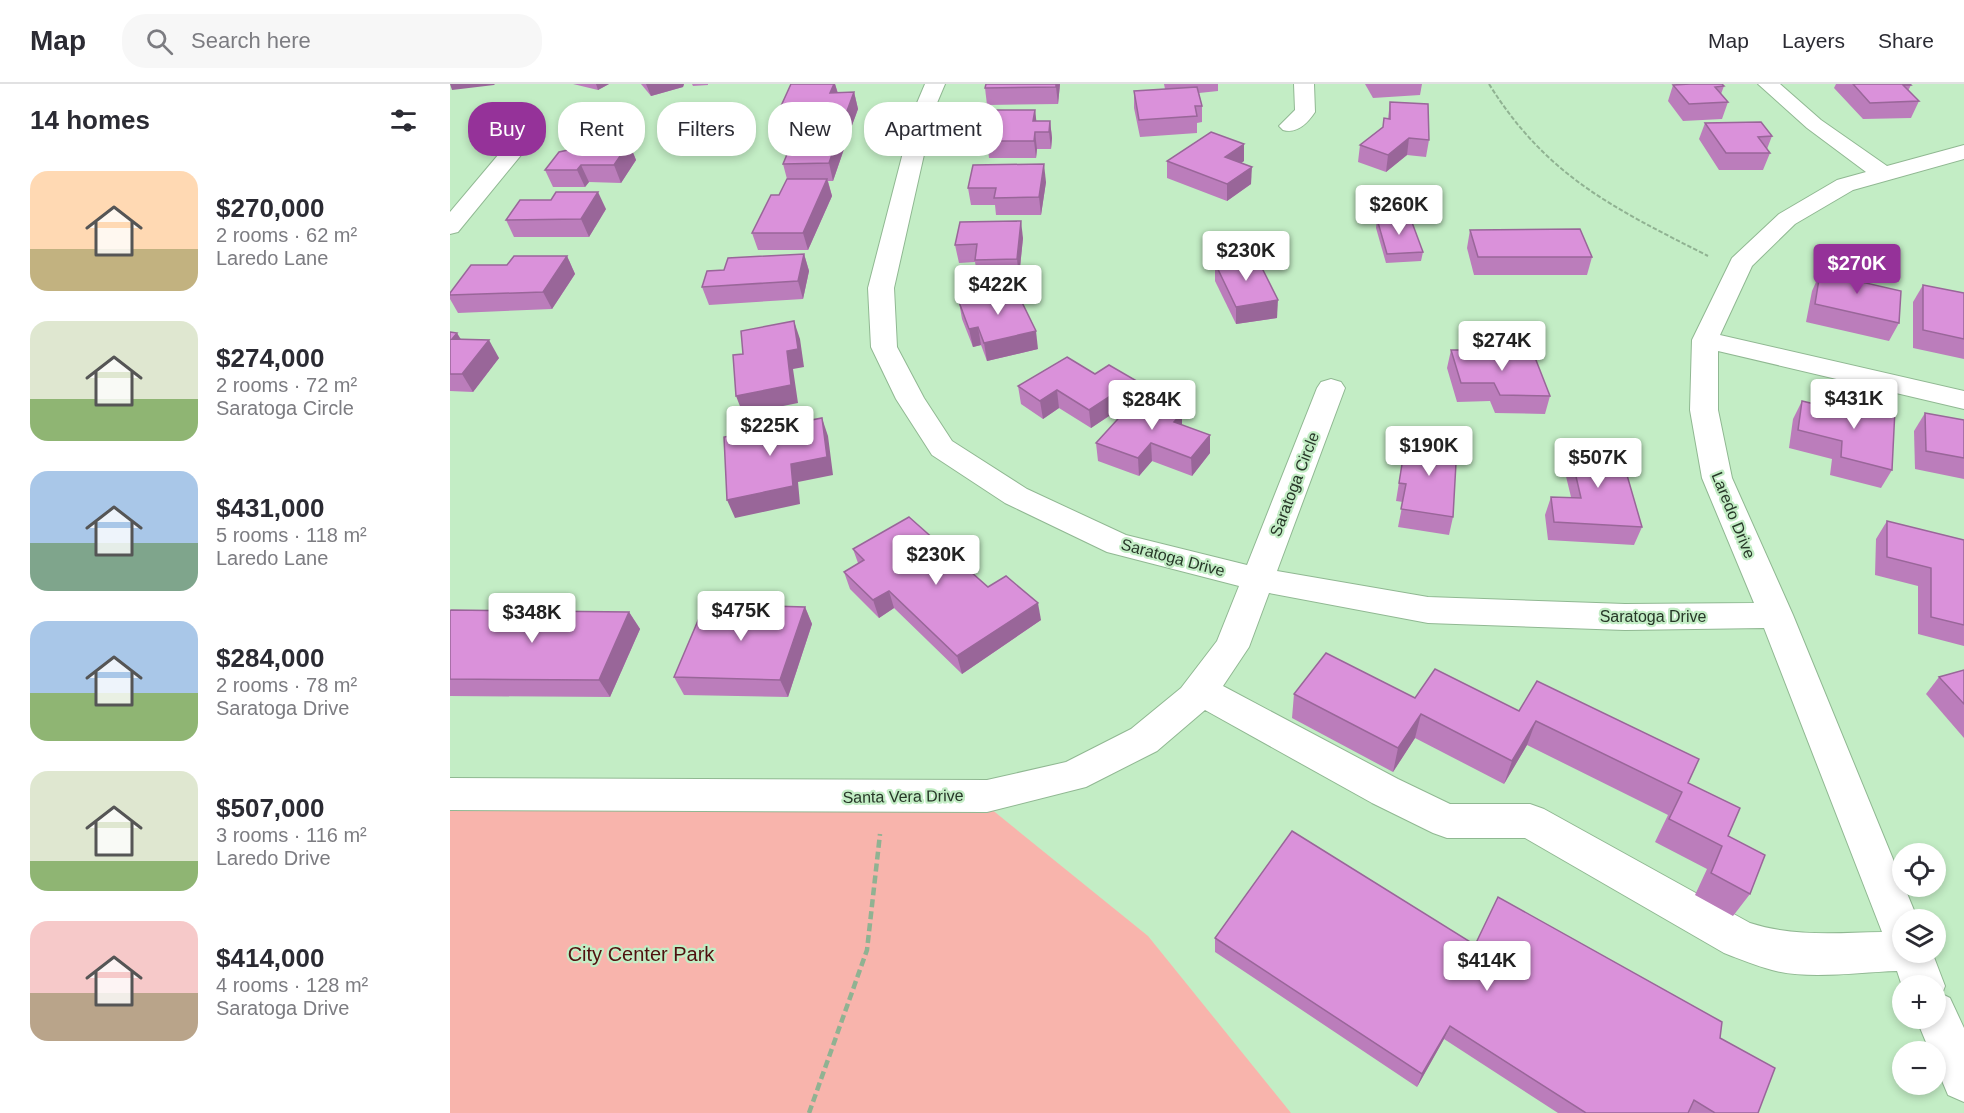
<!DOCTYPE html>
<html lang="en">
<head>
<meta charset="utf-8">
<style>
	:root { --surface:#fff; --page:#f7f7f7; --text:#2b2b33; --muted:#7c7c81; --line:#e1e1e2; --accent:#953299 }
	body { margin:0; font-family:Arial,sans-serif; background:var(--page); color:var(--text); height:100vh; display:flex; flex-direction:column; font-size:22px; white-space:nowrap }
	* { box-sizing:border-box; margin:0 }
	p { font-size:20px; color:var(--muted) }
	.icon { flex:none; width:33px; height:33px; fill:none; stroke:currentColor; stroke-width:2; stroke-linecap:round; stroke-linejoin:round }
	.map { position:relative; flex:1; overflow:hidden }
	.sheet { display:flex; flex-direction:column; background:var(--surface); width:450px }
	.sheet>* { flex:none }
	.hud { position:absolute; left:18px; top:18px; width:570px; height:54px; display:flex; gap:12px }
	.fabs { position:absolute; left:1442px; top:759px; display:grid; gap:12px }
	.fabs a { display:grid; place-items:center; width:54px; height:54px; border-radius:50%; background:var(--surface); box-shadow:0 3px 9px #0003; font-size:30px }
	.price { position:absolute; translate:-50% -51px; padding:0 14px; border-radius:6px; background:#fff; color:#222; font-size:20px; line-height:39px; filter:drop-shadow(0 2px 3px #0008) }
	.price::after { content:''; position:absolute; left:50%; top:36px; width:18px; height:14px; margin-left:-9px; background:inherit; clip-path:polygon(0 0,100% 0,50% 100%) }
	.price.on { background:var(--accent); color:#fff }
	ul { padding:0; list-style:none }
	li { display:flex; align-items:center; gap:18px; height:150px; padding:0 30px }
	li span { display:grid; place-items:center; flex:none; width:168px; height:120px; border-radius:18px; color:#555 }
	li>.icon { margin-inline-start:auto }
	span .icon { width:72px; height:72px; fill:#fffc; stroke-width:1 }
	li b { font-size:26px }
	h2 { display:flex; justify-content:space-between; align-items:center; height:72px; padding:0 30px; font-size:26px }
	.pill { padding:0 21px; border-radius:24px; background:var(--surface); box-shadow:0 3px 9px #0003; font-size:21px; line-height:54px }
	.pill.on { background:var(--accent); color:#fff }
	header { display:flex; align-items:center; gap:36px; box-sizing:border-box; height:84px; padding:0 30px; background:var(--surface); border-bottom:2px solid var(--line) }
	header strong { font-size:28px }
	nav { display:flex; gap:33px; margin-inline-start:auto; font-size:21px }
	.search { width:420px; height:54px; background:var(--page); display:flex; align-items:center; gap:15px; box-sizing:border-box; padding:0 21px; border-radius:24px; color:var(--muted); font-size:22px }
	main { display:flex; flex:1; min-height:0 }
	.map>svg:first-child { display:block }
	.green { fill:#f8b4ac }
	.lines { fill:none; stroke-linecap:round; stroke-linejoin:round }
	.minor-casing { stroke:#90b892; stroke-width:2 }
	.path-far1 { stroke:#90b292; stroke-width:2; stroke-dasharray:4.5 2; stroke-linecap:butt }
	.path { stroke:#90b292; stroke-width:4.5; stroke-dasharray:8 4; stroke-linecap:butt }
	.minor { fill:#fff; fill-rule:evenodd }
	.wall { fill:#bb7dbb }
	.shaded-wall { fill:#969 }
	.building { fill:#da91da; stroke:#969; stroke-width:1.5 }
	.labels { text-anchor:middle; stroke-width:4.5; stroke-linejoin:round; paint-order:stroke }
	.street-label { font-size:16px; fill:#273728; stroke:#c3edc5 }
	.near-park-label { font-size:20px; fill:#50100f; stroke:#c3edc5 }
</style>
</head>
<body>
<header>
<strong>Map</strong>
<div class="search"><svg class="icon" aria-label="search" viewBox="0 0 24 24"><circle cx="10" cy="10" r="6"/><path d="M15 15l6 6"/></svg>Search here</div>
<nav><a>Map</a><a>Layers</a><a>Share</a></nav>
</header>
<main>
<section class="sheet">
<h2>14 homes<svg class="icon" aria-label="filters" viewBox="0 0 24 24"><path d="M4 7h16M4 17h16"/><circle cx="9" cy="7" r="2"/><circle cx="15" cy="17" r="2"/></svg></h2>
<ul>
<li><span style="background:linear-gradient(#ffd9b3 65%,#c2b280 0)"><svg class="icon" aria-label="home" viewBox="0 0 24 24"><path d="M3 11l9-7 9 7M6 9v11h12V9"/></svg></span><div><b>$270,000</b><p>2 rooms · 62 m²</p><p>Laredo Lane</p></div></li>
<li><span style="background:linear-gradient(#dfe7d0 65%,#8fb573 0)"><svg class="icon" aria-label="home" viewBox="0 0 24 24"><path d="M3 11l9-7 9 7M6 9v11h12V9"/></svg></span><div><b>$274,000</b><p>2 rooms · 72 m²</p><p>Saratoga Circle</p></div></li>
<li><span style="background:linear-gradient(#a9c7e8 60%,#7fa58c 0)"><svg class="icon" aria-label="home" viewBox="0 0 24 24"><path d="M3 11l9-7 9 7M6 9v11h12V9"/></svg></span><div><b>$431,000</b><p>5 rooms · 118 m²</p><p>Laredo Lane</p></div></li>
<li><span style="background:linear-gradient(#a9c7e8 60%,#8fb573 0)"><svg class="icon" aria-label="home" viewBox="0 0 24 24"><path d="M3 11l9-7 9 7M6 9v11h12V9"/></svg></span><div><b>$284,000</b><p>2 rooms · 78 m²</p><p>Saratoga Drive</p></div></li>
<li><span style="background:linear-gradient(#dfe7d0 75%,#8fb573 0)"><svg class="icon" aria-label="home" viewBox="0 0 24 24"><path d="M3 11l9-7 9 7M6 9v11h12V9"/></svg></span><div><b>$507,000</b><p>3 rooms · 116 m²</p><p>Laredo Drive</p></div></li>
<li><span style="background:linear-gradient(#f6c9c9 60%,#b9a48a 0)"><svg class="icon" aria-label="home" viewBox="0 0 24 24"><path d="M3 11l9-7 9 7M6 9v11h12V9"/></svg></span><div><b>$414,000</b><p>4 rooms · 128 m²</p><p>Saratoga Drive</p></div></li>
</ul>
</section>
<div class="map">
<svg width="1514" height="1029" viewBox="0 0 1514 1029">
	<rect width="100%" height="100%" fill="#c3edc5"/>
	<polygon class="green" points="0,710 525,712 698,852 841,1029 0,1029"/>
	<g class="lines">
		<defs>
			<g id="minor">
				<path d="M475,0H495L484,26L444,204L447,263L474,314L502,357L577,405L676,451L797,481L867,304L871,298L881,295L891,298L895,304L827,487L978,513L1175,520L1304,519L1252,394L1240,326L1242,256L1282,174L1329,130L1387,96L1416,88L1357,44L1308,0H1330L1371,36L1437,82L1514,61V75L1403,106L1345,140L1302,182L1270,251L1514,307V325L1268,267V326L1282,394L1343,531L1452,797V802H1454L1468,836H1452V868H1482L1495,902L1492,910L1500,914L1514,944V1018L1498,1011L1485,980V968H1480L1466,934H1485V902H1452L1447,887C1410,888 1358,896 1322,886C1306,882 1290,875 1274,869L1075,754H997L983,749L922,719L755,626L707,667L636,703L537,728L0,726V694L537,696L616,678L681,645L731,604L767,557L789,502L657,468L555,419L482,371L446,315L421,263L418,204L464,26ZM819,509L978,539L1175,546L1314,544L1432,848C1386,849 1343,853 1300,839L1094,725L1080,720H1000L948,695L773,602L799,563Z"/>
				<path d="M844,0H864L865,28C857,40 847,50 833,46L829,42L845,26Z"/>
				<polygon points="62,28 69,30 72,34 76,65 8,148 0,150 0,128 54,64 52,34 55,30"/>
			</g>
		</defs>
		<use href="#minor" class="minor-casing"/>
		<path class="path-far1" d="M1039,0C1097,93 1164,124 1258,172"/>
		<polyline class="path" points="359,1029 417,866 430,750"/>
		<use href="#minor" class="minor"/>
	</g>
	<g class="wall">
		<polygon points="123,0 159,0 148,6"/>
		<polygon points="191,0 234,0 233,3 201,12"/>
		<polygon points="242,0 258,0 258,1 243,2"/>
		<polygon points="341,0 385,0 388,9 404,8 408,25 401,44 354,45 352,38 336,38 331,22"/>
		<polygon points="536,0 610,0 608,20 537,21 535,4"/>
		<polygon points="714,0 768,0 768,7 749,9 752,22 752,38 747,39 747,49 690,53 684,24 684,7 715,5"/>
		<polygon points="915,0 972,0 970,11 923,14"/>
		<polygon points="1226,0 1272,0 1274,2 1271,10 1278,18 1272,35 1233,37 1218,17 1223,1 1226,1"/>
		<polygon points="1386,0 1460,0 1461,1 1458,7 1469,17 1461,34 1413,35 1384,4"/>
		<polygon points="940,18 979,56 976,73 957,71 936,88 908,78 910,61 933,44 934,34 938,35"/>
		<polygon points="585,26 586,37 600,37 602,54 601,65 587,65 586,74 539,74 537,57 530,57 527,41"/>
		<polygon points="1255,39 1322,52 1317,65 1320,69 1313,86 1269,86 1249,55"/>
		<polygon points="391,45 395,62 383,97 378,97 382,112 358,166 308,166 302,149 329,111 337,95 333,80"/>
		<polygon points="156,59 179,59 186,76 171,99 139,98 135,103 103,103 95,86"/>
		<polygon points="794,60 794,77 791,79 801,100 777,117 717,94 717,77"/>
		<polygon points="596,98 591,131 546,131 545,121 521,121 518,104"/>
		<polygon points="156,125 139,153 64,153 56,136"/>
		<polygon points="927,135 973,168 971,177 936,179 926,144"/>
		<polygon points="1020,146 1142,173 1137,191 1024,191 1017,164"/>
		<polygon points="573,154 569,193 528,194 525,178 509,179 505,161"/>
		<polygon points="354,170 359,187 353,215 259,221 252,203"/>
		<polygon points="117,172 125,190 102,225 8,229 0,215 0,209 57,181"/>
		<polygon points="765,179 827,234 786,240 765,197"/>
		<polygon points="1380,181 1407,197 1449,239 1439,257 1356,238 1362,207 1370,189 1376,190"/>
		<polygon points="1473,201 1514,209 1514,275 1463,264 1463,218"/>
		<polygon points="509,218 588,265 537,277 531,261 523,263 512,235"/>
		<polygon points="0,248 11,255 49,274 23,308 0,307"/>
		<polygon points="1001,266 1034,271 1100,312 1095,330 1045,329 1040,317 1007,318 997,284"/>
		<polygon points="568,302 686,314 641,344 609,324 593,335 571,320"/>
		<polygon points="1395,313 1442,386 1431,404 1380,391 1382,375 1339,364 1343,335 1352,317 1388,325"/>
		<polygon points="1475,329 1514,336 1514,395 1465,385 1464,347"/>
		<polygon points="732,341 760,351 760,369 742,392 702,377 689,392 648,377 646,359"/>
		<polygon points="956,355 1003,433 999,451 948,443 953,418 946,417"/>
		<polygon points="1118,358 1192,443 1184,461 1098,456 1095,431 1101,413 1121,413 1112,376"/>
		<polygon points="1437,437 1514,456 1514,562 1468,550 1468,502 1425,491 1426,455"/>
		<polygon points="403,465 538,503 591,536 512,590 444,524 429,534 400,505 394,488 408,479"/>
		<polygon points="355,523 362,540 338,613 234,611 224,593"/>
		<polygon points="0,527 179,528 190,545 160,613 0,612"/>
		<polygon points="1514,586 1514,654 1476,610 1489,593"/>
		<polygon points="844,610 965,614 1069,627 1238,699 1278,752 1300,810 1283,832 1245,811 1257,785 1205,758 1218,731 1077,661 1054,700 965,654 943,688 842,634"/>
		<polygon points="765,854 1025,861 1270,954 1308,1029 1108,1029 994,955 967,1003 765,868"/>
	</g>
	<g class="shaded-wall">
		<polygon points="0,0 45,0 44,1 2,6"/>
		<polygon points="146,0 159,0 148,6"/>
		<polygon points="196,0 234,0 233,3 201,12"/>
		<polygon points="384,0 385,0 389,14 380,9"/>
		<polygon points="606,0 610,0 608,20 606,3"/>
		<polygon points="404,8 408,25 401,44 397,27"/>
		<polygon points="585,26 587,42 585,48 587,65 586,74 584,57 583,37"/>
		<polygon points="600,37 602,54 601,65 599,48"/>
		<polygon points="391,45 395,62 383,97 379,79"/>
		<polygon points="959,54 957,71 936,88 938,71"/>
		<polygon points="179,59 186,76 171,99 164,81"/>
		<polygon points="794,60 794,77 775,90 775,73"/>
		<polygon points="594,80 596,98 591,131 589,113"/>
		<polygon points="131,81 139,98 135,103 127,86"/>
		<polygon points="802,83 801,100 777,117 777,100"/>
		<polygon points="377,95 382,112 358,166 353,149"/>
		<polygon points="148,108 156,125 139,153 131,135"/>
		<polygon points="571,137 573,154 569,193 567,175"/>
		<polygon points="354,170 359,187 353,215 348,197"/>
		<polygon points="117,172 125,190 102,225 93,208"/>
		<polygon points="828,216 827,234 786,240 786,223"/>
		<polygon points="344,237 350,255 354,283 343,285 348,319 293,330 286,312 337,267"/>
		<polygon points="528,243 531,261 523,263 519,245"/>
		<polygon points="586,247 588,265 537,277 534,259"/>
		<polygon points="7,249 18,267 2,255"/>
		<polygon points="39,256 49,274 23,308 12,290"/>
		<polygon points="685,296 686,314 641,344 639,326"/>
		<polygon points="607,306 609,324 593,335 590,317"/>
		<polygon points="732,329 732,347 724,338"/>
		<polygon points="372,334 378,352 383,391 348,398 350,420 285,434 277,416 341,380"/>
		<polygon points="760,351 760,369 742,392 741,374"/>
		<polygon points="701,359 702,377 689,392 688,374"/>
		<polygon points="439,507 444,524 429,534 423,516"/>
		<polygon points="588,519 591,536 512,590 507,572"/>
		<polygon points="355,523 362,540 338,613 330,596"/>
		<polygon points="179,528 190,545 160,613 149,596"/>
		<polygon points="971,630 965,654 943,688 948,664"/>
		<polygon points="1086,637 1077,661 1054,700 1062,677"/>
		<polygon points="1000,942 994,955 967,1003 972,990"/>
	</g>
	<g class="building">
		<polygon points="341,0 384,0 380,9 404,8 397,27 350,28 353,21 331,22"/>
		<polygon points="536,0 606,0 606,3 535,4"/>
		<polygon points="1240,0 1272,0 1274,2 1265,3 1278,18 1239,20 1223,1"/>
		<polygon points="1403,0 1460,0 1461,1 1453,1 1469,17 1420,19"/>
		<polygon points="747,3 752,22 745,22 747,32 689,36 684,7"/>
		<polygon points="940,18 978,20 979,56 959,54 938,71 910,61 933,43 934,34 940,35"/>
		<polygon points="531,26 585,26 583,37 600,37 599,48 585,48 584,57 537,57 540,40 527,41"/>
		<polygon points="1311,38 1322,52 1308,53 1320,69 1276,69 1255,39"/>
		<polygon points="391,45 379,79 333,80 347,46"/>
		<polygon points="761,48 794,60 775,73 802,83 777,100 717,77"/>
		<polygon points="135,54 154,54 151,59 179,59 164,81 131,81 127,86 95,86 109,68 127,64"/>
		<polygon points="594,80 589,113 544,114 546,104 518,104 523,81"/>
		<polygon points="337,95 377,95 353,149 302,149 321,111 329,111"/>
		<polygon points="106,108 148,108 131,135 56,136 70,116 101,116"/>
		<polygon points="960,133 973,168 937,170 927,135"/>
		<polygon points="571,137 567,175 525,176 527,160 505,161 510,138"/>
		<polygon points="1130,145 1142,173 1028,173 1020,146"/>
		<polygon points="354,170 348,197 252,203 257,187 274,186 278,174"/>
		<polygon points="64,172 117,172 93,208 0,211 0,209 21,181 57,181"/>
		<polygon points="806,172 828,216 786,223 765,179"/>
		<polygon points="1380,181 1408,186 1407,197 1451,207 1449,239 1365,220 1370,189 1379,190"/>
		<polygon points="1473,201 1514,209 1514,255 1473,246"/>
		<polygon points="566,206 586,247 534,259 528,243 519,245 509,218"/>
		<polygon points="344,237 348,265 337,267 341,301 286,312 283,271 293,270 291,247"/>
		<polygon points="0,248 7,249 2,255 39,256 12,290 0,290"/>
		<polygon points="1001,266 1032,266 1034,271 1084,271 1100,312 1050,311 1044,299 1011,299"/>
		<polygon points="617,273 645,290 659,281 685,296 639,326 607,306 590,317 568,302"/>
		<polygon points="1395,313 1445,325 1442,386 1391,373 1392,357 1348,346 1352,317 1393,327"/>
		<polygon points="687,314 732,329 724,338 760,351 741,374 701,359 688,374 646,359"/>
		<polygon points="1475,329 1514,336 1514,374 1476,367"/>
		<polygon points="372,334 377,373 341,380 343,402 277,416 274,353"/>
		<polygon points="956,355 1007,361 1003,433 951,425 956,400 949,399"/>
		<polygon points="1118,358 1168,360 1192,443 1104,438 1101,413 1131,414"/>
		<polygon points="459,433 538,503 556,492 588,519 507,572 439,507 423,516 394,488 414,476 403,465"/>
		<polygon points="1437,437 1514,456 1514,541 1481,533 1481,484 1437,473"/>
		<polygon points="255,520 355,523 330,596 224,593"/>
		<polygon points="1,526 179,528 149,596 0,595 0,527"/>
		<polygon points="876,569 965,614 985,585 1069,627 1087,597 1249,675 1238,699 1290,724 1278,752 1315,771 1300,810 1261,789 1272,762 1219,735 1232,708 1086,637 1062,677 971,630 948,664 844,610"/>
		<polygon points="1514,586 1514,620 1489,593"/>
		<polygon points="842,747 1025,861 1048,813 1272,938 1270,954 1325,984 1308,1029 1265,1029 1244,1016 1238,1029 1136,1029 1000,942 972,990 765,854"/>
	</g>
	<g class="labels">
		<g class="street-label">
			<text transform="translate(844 400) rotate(-69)" y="6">Saratoga Circle</text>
			<text transform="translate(1284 431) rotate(68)" y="6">Laredo Drive</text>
			<text transform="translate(723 473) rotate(15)" y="6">Saratoga Drive</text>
			<text x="1203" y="538">Saratoga Drive</text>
			<text transform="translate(453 712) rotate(-1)" y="6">Santa Vera Drive</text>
		</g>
		<g class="near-park-label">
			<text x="191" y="877">City Center Park</text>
		</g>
	</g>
</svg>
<div class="fabs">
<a><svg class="icon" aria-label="locate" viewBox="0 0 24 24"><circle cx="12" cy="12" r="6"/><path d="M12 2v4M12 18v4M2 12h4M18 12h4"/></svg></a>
<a><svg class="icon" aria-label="layers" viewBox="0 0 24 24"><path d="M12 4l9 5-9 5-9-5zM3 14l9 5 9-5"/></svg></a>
<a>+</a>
<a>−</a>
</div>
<b class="price" style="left:949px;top:152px">$260K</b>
<b class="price" style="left:796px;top:198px">$230K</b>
<b class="price on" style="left:1407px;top:211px">$270K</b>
<b class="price" style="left:548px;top:232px">$422K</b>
<b class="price" style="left:1052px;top:288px">$274K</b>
<b class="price" style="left:1404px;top:346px">$431K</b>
<b class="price" style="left:702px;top:347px">$284K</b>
<b class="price" style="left:320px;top:373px">$225K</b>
<b class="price" style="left:979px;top:393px">$190K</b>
<b class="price" style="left:1148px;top:405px">$507K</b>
<b class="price" style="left:486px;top:502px">$230K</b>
<b class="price" style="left:291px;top:558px">$475K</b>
<b class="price" style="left:82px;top:560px">$348K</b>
<b class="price" style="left:1037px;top:908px">$414K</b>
<div class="hud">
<a class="pill on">Buy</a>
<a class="pill">Rent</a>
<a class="pill">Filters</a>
<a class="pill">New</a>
<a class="pill">Apartment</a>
</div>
</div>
</main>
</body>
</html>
